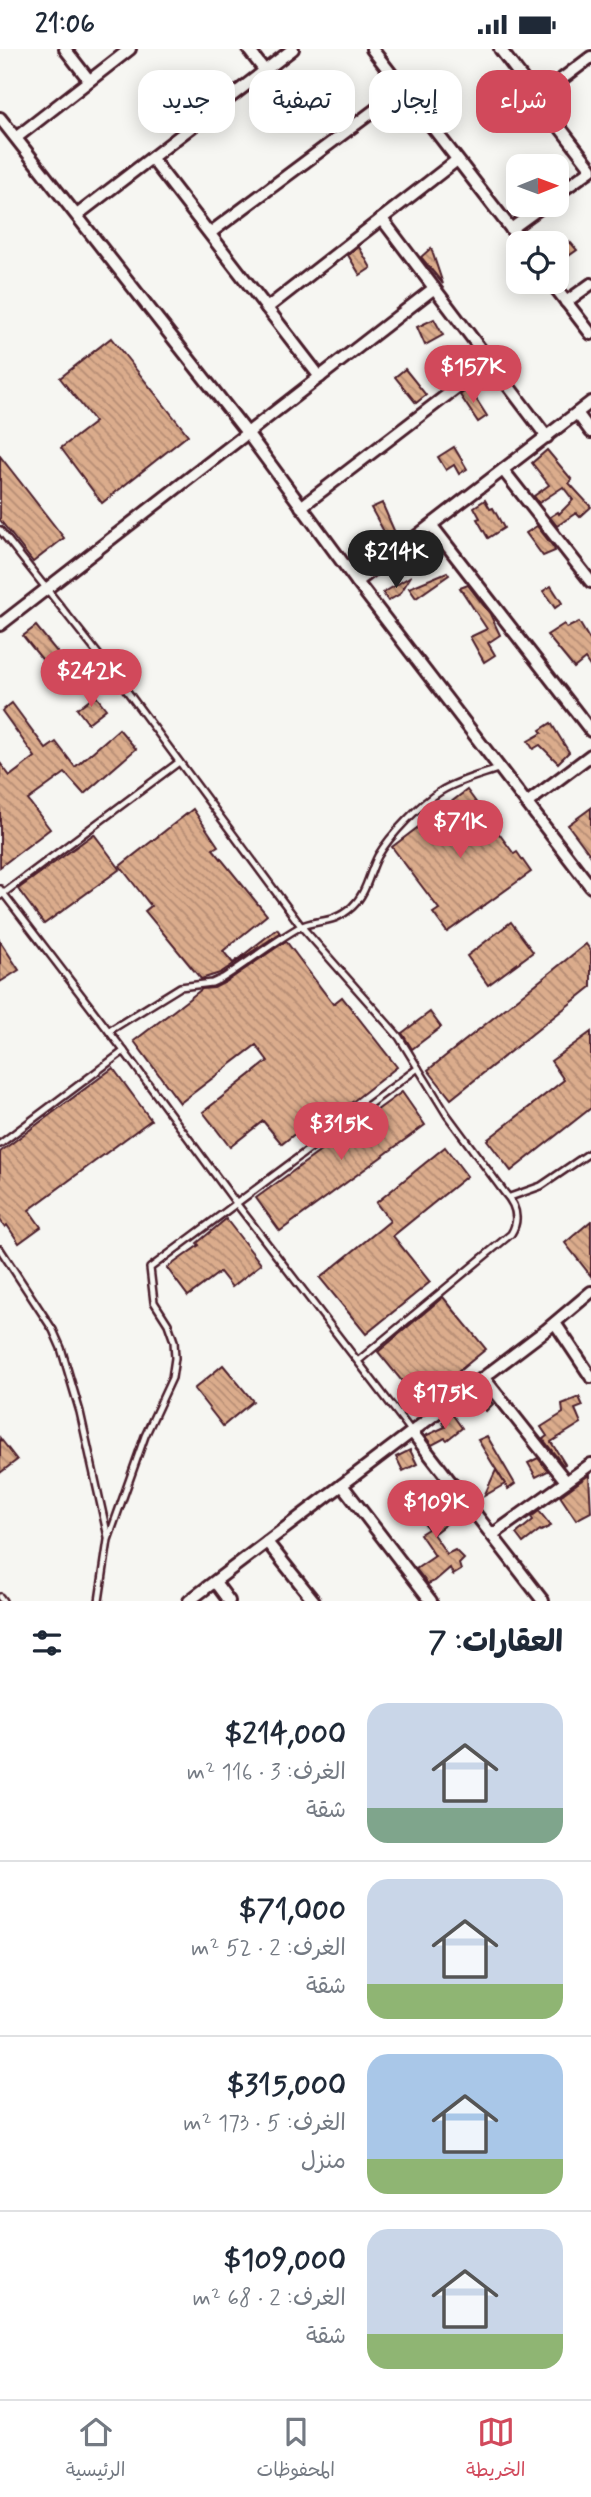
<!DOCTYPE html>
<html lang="ar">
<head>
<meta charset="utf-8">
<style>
	:root { --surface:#fff; --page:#f6f6f7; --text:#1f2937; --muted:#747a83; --line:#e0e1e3; --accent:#d1495b }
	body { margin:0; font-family:Mynerve,"Playpen Sans Arabic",sans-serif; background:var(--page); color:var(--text); direction:rtl; height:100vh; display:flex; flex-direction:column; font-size:26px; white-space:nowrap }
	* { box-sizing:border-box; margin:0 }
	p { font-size:23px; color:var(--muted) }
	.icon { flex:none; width:38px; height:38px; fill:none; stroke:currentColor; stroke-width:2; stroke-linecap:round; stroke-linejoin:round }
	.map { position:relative; height:1552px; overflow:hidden; direction:ltr }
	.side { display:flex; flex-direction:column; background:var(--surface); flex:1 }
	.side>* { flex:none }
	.top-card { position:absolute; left:21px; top:21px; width:550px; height:63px; direction:rtl; display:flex; gap:14px }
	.needle { width:46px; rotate:89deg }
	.controls { position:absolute; left:506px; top:105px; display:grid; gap:14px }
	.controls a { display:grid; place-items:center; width:63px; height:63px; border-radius:14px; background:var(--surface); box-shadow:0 4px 18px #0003; font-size:35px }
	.price { position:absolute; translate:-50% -60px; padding:0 16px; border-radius:24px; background:var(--accent); color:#fff; font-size:23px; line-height:46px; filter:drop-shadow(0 2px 4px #0008) }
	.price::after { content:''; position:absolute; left:50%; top:42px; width:21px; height:16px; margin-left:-10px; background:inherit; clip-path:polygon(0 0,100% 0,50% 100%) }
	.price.selected { background:#222; color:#fff }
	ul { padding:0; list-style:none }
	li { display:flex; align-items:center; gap:21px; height:175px; padding:0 28px }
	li+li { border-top:2px solid var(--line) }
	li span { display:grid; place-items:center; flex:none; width:196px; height:140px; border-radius:21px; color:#555 }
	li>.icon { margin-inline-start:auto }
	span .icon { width:84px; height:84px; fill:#fffc; stroke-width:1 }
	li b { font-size:30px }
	h2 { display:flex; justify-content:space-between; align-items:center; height:84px; padding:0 28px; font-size:30px }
	.tag { padding:0 24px; border-radius:21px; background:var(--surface); box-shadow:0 4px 18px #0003; font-size:24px; line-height:63px }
	.tag.selected { background:var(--accent); color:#fff }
	.status { display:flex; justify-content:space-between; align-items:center; height:49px; padding:0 35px; background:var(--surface); direction:ltr }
	.status svg { height:19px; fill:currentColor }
	.tab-bar { display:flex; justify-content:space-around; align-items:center; height:98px; border-top:2px solid var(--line); background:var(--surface); font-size:19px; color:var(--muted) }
	.tab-bar a { display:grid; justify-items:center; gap:4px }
	.tab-bar .selected { color:var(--accent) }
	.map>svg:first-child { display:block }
	.building { fill:url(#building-back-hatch); stroke:#4a1f2b; stroke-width:2 }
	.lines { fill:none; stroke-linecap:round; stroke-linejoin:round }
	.service-casing { stroke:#4a1f2b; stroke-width:10 }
	.minor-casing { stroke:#4a1f2b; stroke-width:16 }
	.service { stroke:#f6f6f2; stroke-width:5 }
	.minor { stroke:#f6f6f2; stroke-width:10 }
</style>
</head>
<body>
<div class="status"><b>21:06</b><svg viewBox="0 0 49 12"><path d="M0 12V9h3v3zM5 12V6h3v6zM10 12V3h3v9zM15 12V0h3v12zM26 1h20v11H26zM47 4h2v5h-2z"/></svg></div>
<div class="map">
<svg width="591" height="1552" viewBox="0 0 591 1552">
	<defs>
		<pattern id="building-back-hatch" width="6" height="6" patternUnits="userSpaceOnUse" patternTransform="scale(1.75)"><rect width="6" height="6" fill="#dbac8c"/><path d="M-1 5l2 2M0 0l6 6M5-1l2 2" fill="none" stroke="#b48b73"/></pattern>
	</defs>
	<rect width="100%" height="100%" fill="#f6f6f2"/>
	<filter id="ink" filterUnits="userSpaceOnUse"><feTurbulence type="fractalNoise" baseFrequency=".0143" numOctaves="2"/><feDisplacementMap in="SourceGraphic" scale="14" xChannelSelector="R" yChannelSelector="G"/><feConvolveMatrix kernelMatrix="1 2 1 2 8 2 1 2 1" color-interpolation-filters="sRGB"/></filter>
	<g filter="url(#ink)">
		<g class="building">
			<polygon points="570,193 577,201 556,216 556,203"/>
			<polygon points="359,198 371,219 360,226 348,206"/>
			<polygon points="431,199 443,235 421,208"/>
			<polygon points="434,270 443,286 425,296 417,278"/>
			<polygon points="111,289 188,386 102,454 61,399 95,373 60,329"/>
			<polygon points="405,320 426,346 416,354 395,328"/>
			<polygon points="469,339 487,367 478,373 460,346"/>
			<polygon points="454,398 467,420 459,425 454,416 446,421 438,408"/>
			<polygon points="547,401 572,431 569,434 591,458 580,468 576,464 557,477 550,468 558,463 559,465 573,451 563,438 539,454 534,447 549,436 532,414"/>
			<polygon points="0,407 64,489 33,513 0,471"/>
			<polygon points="485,451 490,460 493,459 504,479 488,489 477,470 480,469 474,458"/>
			<polygon points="382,454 396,486 388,490 371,459"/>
			<polygon points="537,477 554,499 555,502 543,507 526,484"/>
			<polygon points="447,523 449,526 416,549 409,539"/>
			<polygon points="411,527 400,545 388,552 383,544"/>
			<polygon points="468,536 490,565 500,586 488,594 495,606 484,613 470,588 487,580 460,539"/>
			<polygon points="551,537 562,554 555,559 543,542"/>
			<polygon points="579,573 591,593 591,619 585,610 574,619 547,586 564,575 567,579"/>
			<polygon points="36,577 58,604 45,614 23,587"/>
			<polygon points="95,646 106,660 88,674 77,660"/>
			<polygon points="12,654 46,700 56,693 75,718 119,680 136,700 84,745 65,724 28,751 50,780 0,818 0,714 10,727 35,708 2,662"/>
			<polygon points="551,674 569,703 558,714 540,696 533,700 528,692 542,684 540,681"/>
			<polygon points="467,741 514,805 517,803 531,823 447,883 433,864 439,860 392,798"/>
			<polygon points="591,759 591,807 568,776"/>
			<polygon points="193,760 218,797 213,800 267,866 223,902 233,914 277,880 280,884 220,924 201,930 145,862 151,857 120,817"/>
			<polygon points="94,785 120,820 44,875 18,840"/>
			<polygon points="511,873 533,903 488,936 467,907"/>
			<polygon points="0,892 19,921 0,933"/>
			<polygon points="286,892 333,955 342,948 397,1018 328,1072 321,1064 282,1095 263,1072 230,1098 203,1063 268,1012 256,996 180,1054 134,992 202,940 214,939 226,933"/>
			<polygon points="586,895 591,902 591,938 451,1050 428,1021"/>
			<polygon points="430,963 441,978 412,1000 402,984"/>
			<polygon points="591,983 591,1059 511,1122 487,1091 564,1031 551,1012"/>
			<polygon points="113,1019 151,1071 29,1161 41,1178 19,1194 7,1176 5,1178 0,1171 0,1103"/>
			<polygon points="402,1043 425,1076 280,1182 256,1149"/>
			<polygon points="445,1098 467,1127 393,1187 430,1233 366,1285 320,1229 390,1172 376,1154"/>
			<polygon points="226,1170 261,1215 232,1238 220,1223 188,1247 167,1219 199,1196 197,1194"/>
			<polygon points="591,1172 591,1227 565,1194"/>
			<polygon points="443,1248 486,1300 420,1354 378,1303"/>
			<polygon points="223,1316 253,1352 223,1377 194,1340"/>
			<polygon points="480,1342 493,1355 486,1362 473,1349"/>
			<polygon points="579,1348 583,1357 575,1360 581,1374 551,1393 565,1415 563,1416 543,1390 547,1387 541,1378 563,1364 562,1355"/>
			<polygon points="452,1365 462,1379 447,1391 445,1389 432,1396 425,1387 445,1378 442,1373"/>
			<polygon points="487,1387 515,1435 508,1440 478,1391"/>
			<polygon points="0,1389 17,1411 0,1424"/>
			<polygon points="410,1401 417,1415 403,1422 396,1408"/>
			<polygon points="538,1409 548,1422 536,1428 528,1414"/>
			<polygon points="496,1421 505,1435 484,1447"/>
			<polygon points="589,1426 591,1463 576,1471 560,1447"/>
			<polygon points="408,1446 432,1464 449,1449 459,1461 459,1465 433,1485 447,1505 455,1501 464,1510 459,1515 461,1521 453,1526 450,1519 435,1532 428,1535 416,1520 435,1507 420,1485 428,1480 422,1472 425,1470 402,1454"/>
			<polygon points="539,1462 551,1477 541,1482 540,1481 523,1494 516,1485 533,1471 531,1468"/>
		</g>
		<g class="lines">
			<defs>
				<g id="service">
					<path d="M0,481L121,634L301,877L399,988L447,1066L504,1143C515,1155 521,1169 511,1185L358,1312"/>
					<polyline points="0,840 124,1002 236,1154 412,1383"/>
					<polyline points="0,847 179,713"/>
					<path d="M109,982L180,938L212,934L223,929C248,913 272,894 298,879C316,869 331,877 352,858C367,844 369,824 378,807C390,786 421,754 441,742C459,731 481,726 501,719"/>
					<polyline points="0,1095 124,1002"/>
					<polyline points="510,1148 541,1137 591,1103"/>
					<polyline points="0,1200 53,1281 61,1299 80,1363 108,1488"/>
					<polyline points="0,1548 3,1552"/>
					<polyline points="99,1552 108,1491 145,1387 172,1329 175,1309 174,1292 168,1275 154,1253 150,1219 418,1019"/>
				</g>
				<g id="minor">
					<polyline points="65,0 89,31"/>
					<polyline points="248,0 265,22"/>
					<polyline points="372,0 522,194"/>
					<polyline points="500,0 591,119"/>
					<polyline points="538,48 591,8"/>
					<polyline points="0,69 248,385 357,533 591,838"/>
					<polyline points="17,88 130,0"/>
					<polyline points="152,110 320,328"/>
					<polyline points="556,146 591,121"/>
					<polyline points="77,166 293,0"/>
					<polyline points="382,170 547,388"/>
					<polyline points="511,180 544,156"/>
					<polyline points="210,184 403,40"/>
					<polyline points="551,233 591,285"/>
					<polyline points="566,253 591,235"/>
					<polyline points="267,259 457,111"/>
					<polyline points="577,364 591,383"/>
					<polyline points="503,421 591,533"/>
					<polyline points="301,458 490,313"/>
					<polyline points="432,477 591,682"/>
					<polyline points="357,533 591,353"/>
					<polyline points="0,576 433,240"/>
					<polyline points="527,754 591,706"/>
					<polyline points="555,1274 591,1328"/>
					<polyline points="484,1329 565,1431"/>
					<polyline points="412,1383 543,1552"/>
					<polyline points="342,1436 431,1552"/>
					<polyline points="492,1486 591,1415"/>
					<polyline points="267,1493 314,1552"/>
					<polyline points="215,1533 229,1552"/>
					<polyline points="189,1552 546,1281 591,1243"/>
				</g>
			</defs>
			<use href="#service" class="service-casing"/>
			<use href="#minor" class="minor-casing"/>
			<use href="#service" class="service"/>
			<use href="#minor" class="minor"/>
		</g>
	</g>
</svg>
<div class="controls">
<a><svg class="needle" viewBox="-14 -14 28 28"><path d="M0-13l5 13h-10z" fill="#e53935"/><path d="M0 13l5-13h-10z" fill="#747a83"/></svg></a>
<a><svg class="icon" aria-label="locate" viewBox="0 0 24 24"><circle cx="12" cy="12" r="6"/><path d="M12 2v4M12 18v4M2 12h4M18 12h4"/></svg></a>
</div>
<b class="price" style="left:473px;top:356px">$157K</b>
<b class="price selected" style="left:396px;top:541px">$214K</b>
<b class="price" style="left:91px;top:660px">$242K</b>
<b class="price" style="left:460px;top:811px">$71K</b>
<b class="price" style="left:341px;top:1113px">$315K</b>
<b class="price" style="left:445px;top:1382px">$175K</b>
<b class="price" style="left:436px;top:1491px">$109K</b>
<div class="top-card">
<a class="tag selected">شراء</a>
<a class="tag">إيجار</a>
<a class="tag">تصفية</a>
<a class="tag">جديد</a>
</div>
</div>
<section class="side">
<h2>العقارات: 7<svg class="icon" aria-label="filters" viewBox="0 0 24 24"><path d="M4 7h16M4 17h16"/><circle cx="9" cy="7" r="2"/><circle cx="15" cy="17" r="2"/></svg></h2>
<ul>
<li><span style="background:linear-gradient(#c9d6e8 75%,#7fa58c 0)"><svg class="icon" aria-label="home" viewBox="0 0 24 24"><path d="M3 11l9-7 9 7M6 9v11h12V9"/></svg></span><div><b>$214,000</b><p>الغرف: 3 · 116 m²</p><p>شقة</p></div></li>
<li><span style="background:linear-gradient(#c9d6e8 75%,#8fb573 0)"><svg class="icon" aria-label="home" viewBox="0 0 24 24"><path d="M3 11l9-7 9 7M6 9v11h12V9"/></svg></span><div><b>$71,000</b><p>الغرف: 2 · 52 m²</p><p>شقة</p></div></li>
<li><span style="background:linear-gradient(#a9c7e8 75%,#8fb573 0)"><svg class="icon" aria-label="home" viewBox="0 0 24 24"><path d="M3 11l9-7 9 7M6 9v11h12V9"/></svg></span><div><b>$315,000</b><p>الغرف: 5 · 173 m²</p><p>منزل</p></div></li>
<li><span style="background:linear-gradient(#c9d6e8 75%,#8fb573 0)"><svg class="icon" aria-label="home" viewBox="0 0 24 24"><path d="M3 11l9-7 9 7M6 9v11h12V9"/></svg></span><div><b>$109,000</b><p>الغرف: 2 · 68 m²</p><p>شقة</p></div></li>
</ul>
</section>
<nav class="tab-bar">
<a class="selected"><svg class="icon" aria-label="map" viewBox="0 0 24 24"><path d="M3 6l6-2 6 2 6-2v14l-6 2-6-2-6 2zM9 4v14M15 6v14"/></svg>الخريطة</a>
<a><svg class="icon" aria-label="saved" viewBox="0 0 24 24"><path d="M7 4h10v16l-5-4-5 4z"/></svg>المحفوظات</a>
<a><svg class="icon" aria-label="home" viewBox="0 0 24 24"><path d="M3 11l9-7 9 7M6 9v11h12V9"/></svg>الرئيسية</a>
</nav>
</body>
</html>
